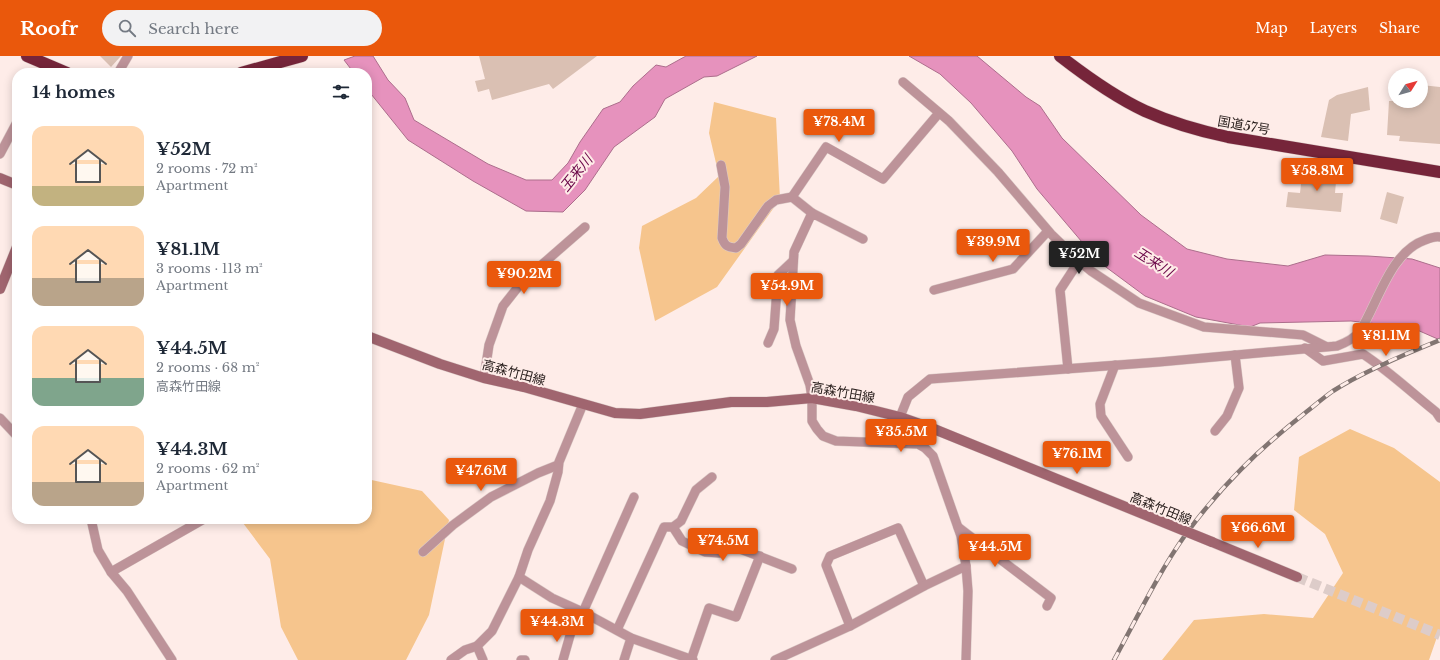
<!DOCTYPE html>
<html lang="en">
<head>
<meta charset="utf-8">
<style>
	:root { --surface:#fff; --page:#f2f2f3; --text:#1f2937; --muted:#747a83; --accent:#ea580c }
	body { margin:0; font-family:"Libre Baskerville","Noto Sans JP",serif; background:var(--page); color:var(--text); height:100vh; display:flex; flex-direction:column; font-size:15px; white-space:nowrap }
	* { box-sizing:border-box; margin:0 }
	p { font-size:13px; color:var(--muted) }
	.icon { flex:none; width:22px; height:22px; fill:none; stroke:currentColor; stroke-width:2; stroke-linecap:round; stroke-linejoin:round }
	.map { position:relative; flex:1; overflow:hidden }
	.drawer { position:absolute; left:12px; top:12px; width:360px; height:456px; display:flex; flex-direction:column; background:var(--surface); border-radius:16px; box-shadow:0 2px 10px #0003 }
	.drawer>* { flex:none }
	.needle { width:26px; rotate:53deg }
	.buttons { position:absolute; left:1388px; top:12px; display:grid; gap:8px }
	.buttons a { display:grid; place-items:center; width:40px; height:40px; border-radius:50%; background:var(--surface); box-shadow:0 2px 10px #0003; font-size:20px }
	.price { position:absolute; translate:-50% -34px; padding:0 9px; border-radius:4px; background:var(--accent); color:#fff; font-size:13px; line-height:26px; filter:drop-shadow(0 1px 2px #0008) }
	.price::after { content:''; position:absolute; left:50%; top:24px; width:12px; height:9px; margin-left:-6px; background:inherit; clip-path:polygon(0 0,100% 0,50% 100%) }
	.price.selected { background:#222; color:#fff }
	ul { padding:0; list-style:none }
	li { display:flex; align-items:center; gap:12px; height:100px; padding:0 20px }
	li span { display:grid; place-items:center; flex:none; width:112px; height:80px; border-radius:12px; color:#555 }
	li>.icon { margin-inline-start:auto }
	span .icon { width:48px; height:48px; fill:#fffc; stroke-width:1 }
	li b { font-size:17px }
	h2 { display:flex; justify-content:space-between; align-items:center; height:48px; padding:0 20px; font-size:17px }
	header { display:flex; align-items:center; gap:24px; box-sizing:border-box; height:56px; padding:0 20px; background:var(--accent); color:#fff }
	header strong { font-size:19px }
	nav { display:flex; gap:22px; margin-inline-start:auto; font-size:14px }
	.search { width:280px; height:36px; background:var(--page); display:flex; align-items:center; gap:10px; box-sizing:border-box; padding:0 14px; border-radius:22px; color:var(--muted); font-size:15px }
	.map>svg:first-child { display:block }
	.green { fill:#f6c58d }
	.water { fill:#e692bd; stroke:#ac6e8c }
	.building { fill:#dac0b3 }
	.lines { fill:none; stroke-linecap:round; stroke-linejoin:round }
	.secondary-tunnel { stroke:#ddccc9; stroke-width:10; stroke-dasharray:10 5; stroke-linecap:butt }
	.street-casing { stroke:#dbcac7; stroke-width:10 }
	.secondary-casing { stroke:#dbcac7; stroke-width:11 }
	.highway-casing { stroke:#dbcac7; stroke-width:13 }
	.street { stroke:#bd9399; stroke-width:9 }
	.secondary { stroke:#a0656f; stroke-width:10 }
	.highway { stroke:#76253a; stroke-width:12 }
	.rail-casing { stroke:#827572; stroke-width:4.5 }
	.rail { stroke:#feece8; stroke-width:3; stroke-dasharray:9; stroke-linecap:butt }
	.secondary-bridge-casing { stroke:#dbcac7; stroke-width:11; stroke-linecap:butt }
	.secondary-bridge { stroke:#a0656f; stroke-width:10 }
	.labels { text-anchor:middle; stroke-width:4; stroke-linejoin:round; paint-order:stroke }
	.street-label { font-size:13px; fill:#241a18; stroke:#feece8 }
	.water-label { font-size:14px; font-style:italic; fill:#6c0749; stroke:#feece8 }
</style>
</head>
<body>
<header>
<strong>Roofr</strong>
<div class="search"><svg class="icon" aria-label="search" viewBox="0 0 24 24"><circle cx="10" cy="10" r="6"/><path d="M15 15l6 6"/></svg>Search here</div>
<nav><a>Map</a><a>Layers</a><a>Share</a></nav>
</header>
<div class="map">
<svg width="1440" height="604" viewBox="0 0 1440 604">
	<rect width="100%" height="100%" fill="#feece8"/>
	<g class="green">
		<polygon points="714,46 776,62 780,143 717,231 655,265 639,192 642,170 696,142 719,120 709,77"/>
		<polygon points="1350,373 1394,392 1440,426 1440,576 1437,581 1429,604 1162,604 1194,564 1264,558 1313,562 1343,517 1325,478 1294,454 1299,401"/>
		<polygon points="367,423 422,435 449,464 429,559 406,604 298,604 281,571 270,503 240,463 367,463"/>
	</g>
	<g class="water">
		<polygon points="355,0 373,0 388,24 405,42 414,64 488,108 526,124 552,124 568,107 580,86 603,53 620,46 633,30 656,9 666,11 686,0 757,0 717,20 704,21 665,43 655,61 614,91 585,134 563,156 526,155 473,125 408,84 367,33 367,17 354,17 344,4"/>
		<polygon points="909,0 977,0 1026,41 1040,50 1062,82 1141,159 1187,193 1227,203 1288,210 1325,199 1368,200 1412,203 1440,212 1440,284 1415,273 1378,268 1351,265 1260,267 1250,271 1196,261 1145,240 1091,200 1082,186 1037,133 1012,95 971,47 940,18"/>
	</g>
	<g class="building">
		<polygon points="100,0 121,0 111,11"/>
		<polygon points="479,0 597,0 553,33 549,28 492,44 489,33 478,36 475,25 485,23"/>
		<polygon points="1421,29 1440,31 1440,88 1399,85 1400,80 1387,79 1389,45 1421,45"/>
		<polygon points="1368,31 1370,54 1351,58 1348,85 1321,81 1329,44 1337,39"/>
		<polygon points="1303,111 1337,115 1335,137 1343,137 1341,156 1286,151 1288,136 1300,137"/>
		<polygon points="1387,136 1404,141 1397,168 1380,163"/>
	</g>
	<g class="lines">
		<polyline class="secondary-tunnel" points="1297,521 1440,579"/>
		<defs>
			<g id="street">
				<polyline points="44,17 48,9"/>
				<polyline points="118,17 128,0"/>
				<polyline points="903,26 949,65 998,116 1051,178 1079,205 1091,215 1139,247 1204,271 1303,279 1325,290"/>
				<polyline points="0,98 17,66"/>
				<path d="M721,109L725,131L722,182C725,190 727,191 736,192L741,188L768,150L776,144L792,141"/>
				<polyline points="812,157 792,141 826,91 883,123 939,57"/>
				<polyline points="863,183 812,157 794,196 790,264 796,290 810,329 812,342 812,365 817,373 823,380 836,385 918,388 925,392 933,400 961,480 966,510 968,535 966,604"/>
				<polyline points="934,234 1013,213 1048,175"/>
				<polyline points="768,287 774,273 778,219 793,205"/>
				<path d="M1305,292L1323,305L1363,298C1389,315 1412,337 1436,356L1440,362"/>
				<polyline points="1115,309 1100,348 1101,360 1128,401"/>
				<polyline points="1068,313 1060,234 1079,205"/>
				<polyline points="484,322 489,289 503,250 522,226 585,171"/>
				<path d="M900,361L908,341L930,323L1159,306L1337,290C1345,287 1355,282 1360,275C1378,247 1390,196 1425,184C1430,182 1435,180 1440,181"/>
				<polyline points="0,362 17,380"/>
				<polyline points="1215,375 1227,360 1239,332 1235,299"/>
				<polyline points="91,463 98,494 111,516 127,535 172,604"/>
				<polyline points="673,471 682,485 705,496 719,497 730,489 792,513"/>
				<polyline points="958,471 1051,542 1047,550"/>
				<polyline points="423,496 453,469 491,441 538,417 558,409"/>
				<polyline points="111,516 204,463"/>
				<polyline points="519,521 552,542 583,556 631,582 693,604"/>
				<polyline points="583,556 634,441"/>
				<polyline points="850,570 826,509 830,500 898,472 924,530"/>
				<polyline points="617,574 664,471 673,471 681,465 696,434 712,421"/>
				<polyline points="451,604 465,594 477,590"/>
				<polyline points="483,604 477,590 492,575 519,521 528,494 550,445 558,416 559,406 583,348"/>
				<polyline points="521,604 525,604"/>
				<polyline points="563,604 571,576"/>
				<polyline points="624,604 631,582"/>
				<polyline points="691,604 709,552 736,561 760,500"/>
				<polyline points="775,604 850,570 924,530 966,510"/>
			</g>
			<g id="secondary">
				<polyline points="0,122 17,129"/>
				<polyline points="0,233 17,191"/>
				<polyline points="367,280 440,308 484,322 524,331 615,357 640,358 731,346 767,346 812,342 856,350 900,361 934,373"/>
				<polyline points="1212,486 1297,521"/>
			</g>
			<g id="highway">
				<polyline points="27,0 67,17"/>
				<path d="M1060,0C1087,21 1115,41 1145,55C1172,67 1200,75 1228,81L1440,116"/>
				<polyline points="241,17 302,0"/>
			</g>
		</defs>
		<use href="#street" class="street-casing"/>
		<use href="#secondary" class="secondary-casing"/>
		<use href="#highway" class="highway-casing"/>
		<use href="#street" class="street"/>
		<use href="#secondary" class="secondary"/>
		<use href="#highway" class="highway"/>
		<defs>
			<path id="rail" d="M1114,604C1137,562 1158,517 1186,478C1221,430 1258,394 1305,357C1314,350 1323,342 1333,335C1364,315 1405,298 1440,284"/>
		</defs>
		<use href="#rail" class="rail-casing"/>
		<use href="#rail" class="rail"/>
		<defs>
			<polyline id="secondary-bridge" points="934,373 1212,486"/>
		</defs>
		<use href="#secondary-bridge" class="secondary-bridge-casing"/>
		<use href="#secondary-bridge" class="secondary-bridge"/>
	</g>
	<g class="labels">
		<g class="street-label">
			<text transform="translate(1244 69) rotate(10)" y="5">国道57号</text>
			<text transform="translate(514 316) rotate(15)" y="5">高森竹田線</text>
			<text transform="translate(843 336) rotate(10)" y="5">高森竹田線</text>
			<text transform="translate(1161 452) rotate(22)" y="5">高森竹田線</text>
		</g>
		<g class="water-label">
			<text transform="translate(576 117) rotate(-51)" y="5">玉来川</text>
			<text transform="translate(1154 206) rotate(32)" y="5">玉来川</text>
		</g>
	</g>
</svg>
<div class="buttons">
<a><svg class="needle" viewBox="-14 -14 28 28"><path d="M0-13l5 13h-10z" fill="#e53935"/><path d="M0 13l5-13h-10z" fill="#747a83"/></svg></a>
</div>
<b class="price" style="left:839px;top:87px">¥78.4M</b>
<b class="price" style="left:1317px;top:136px">¥58.8M</b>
<b class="price" style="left:993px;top:207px">¥39.9M</b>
<b class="price selected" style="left:1079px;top:219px">¥52M</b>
<b class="price" style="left:524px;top:239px">¥90.2M</b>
<b class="price" style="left:787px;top:251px">¥54.9M</b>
<b class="price" style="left:1386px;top:301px">¥81.1M</b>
<b class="price" style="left:901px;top:397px">¥35.5M</b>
<b class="price" style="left:1077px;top:419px">¥76.1M</b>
<b class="price" style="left:481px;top:436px">¥47.6M</b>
<b class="price" style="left:1258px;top:493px">¥66.6M</b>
<b class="price" style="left:723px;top:506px">¥74.5M</b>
<b class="price" style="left:995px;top:512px">¥44.5M</b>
<b class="price" style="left:557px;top:587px">¥44.3M</b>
<section class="drawer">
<h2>14 homes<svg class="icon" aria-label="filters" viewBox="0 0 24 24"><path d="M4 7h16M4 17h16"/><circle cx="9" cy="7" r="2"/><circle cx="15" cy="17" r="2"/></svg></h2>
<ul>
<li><span style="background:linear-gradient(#ffd9b3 75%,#c2b280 0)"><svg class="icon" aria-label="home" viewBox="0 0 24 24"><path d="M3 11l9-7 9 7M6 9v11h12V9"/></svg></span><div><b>¥52M</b><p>2 rooms · 72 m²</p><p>Apartment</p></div></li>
<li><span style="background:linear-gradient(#ffd9b3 65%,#b9a48a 0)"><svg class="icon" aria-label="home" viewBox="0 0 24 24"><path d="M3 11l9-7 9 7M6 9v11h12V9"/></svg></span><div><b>¥81.1M</b><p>3 rooms · 113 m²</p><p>Apartment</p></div></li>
<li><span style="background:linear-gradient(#ffd9b3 65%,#7fa58c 0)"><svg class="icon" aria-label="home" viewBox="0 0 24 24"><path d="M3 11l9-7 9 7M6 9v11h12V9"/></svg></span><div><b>¥44.5M</b><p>2 rooms · 68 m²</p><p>高森竹田線</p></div></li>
<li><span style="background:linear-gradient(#ffd9b3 70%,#b9a48a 0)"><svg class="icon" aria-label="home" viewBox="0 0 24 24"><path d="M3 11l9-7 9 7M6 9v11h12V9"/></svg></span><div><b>¥44.3M</b><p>2 rooms · 62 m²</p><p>Apartment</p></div></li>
</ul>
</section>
</div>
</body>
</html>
